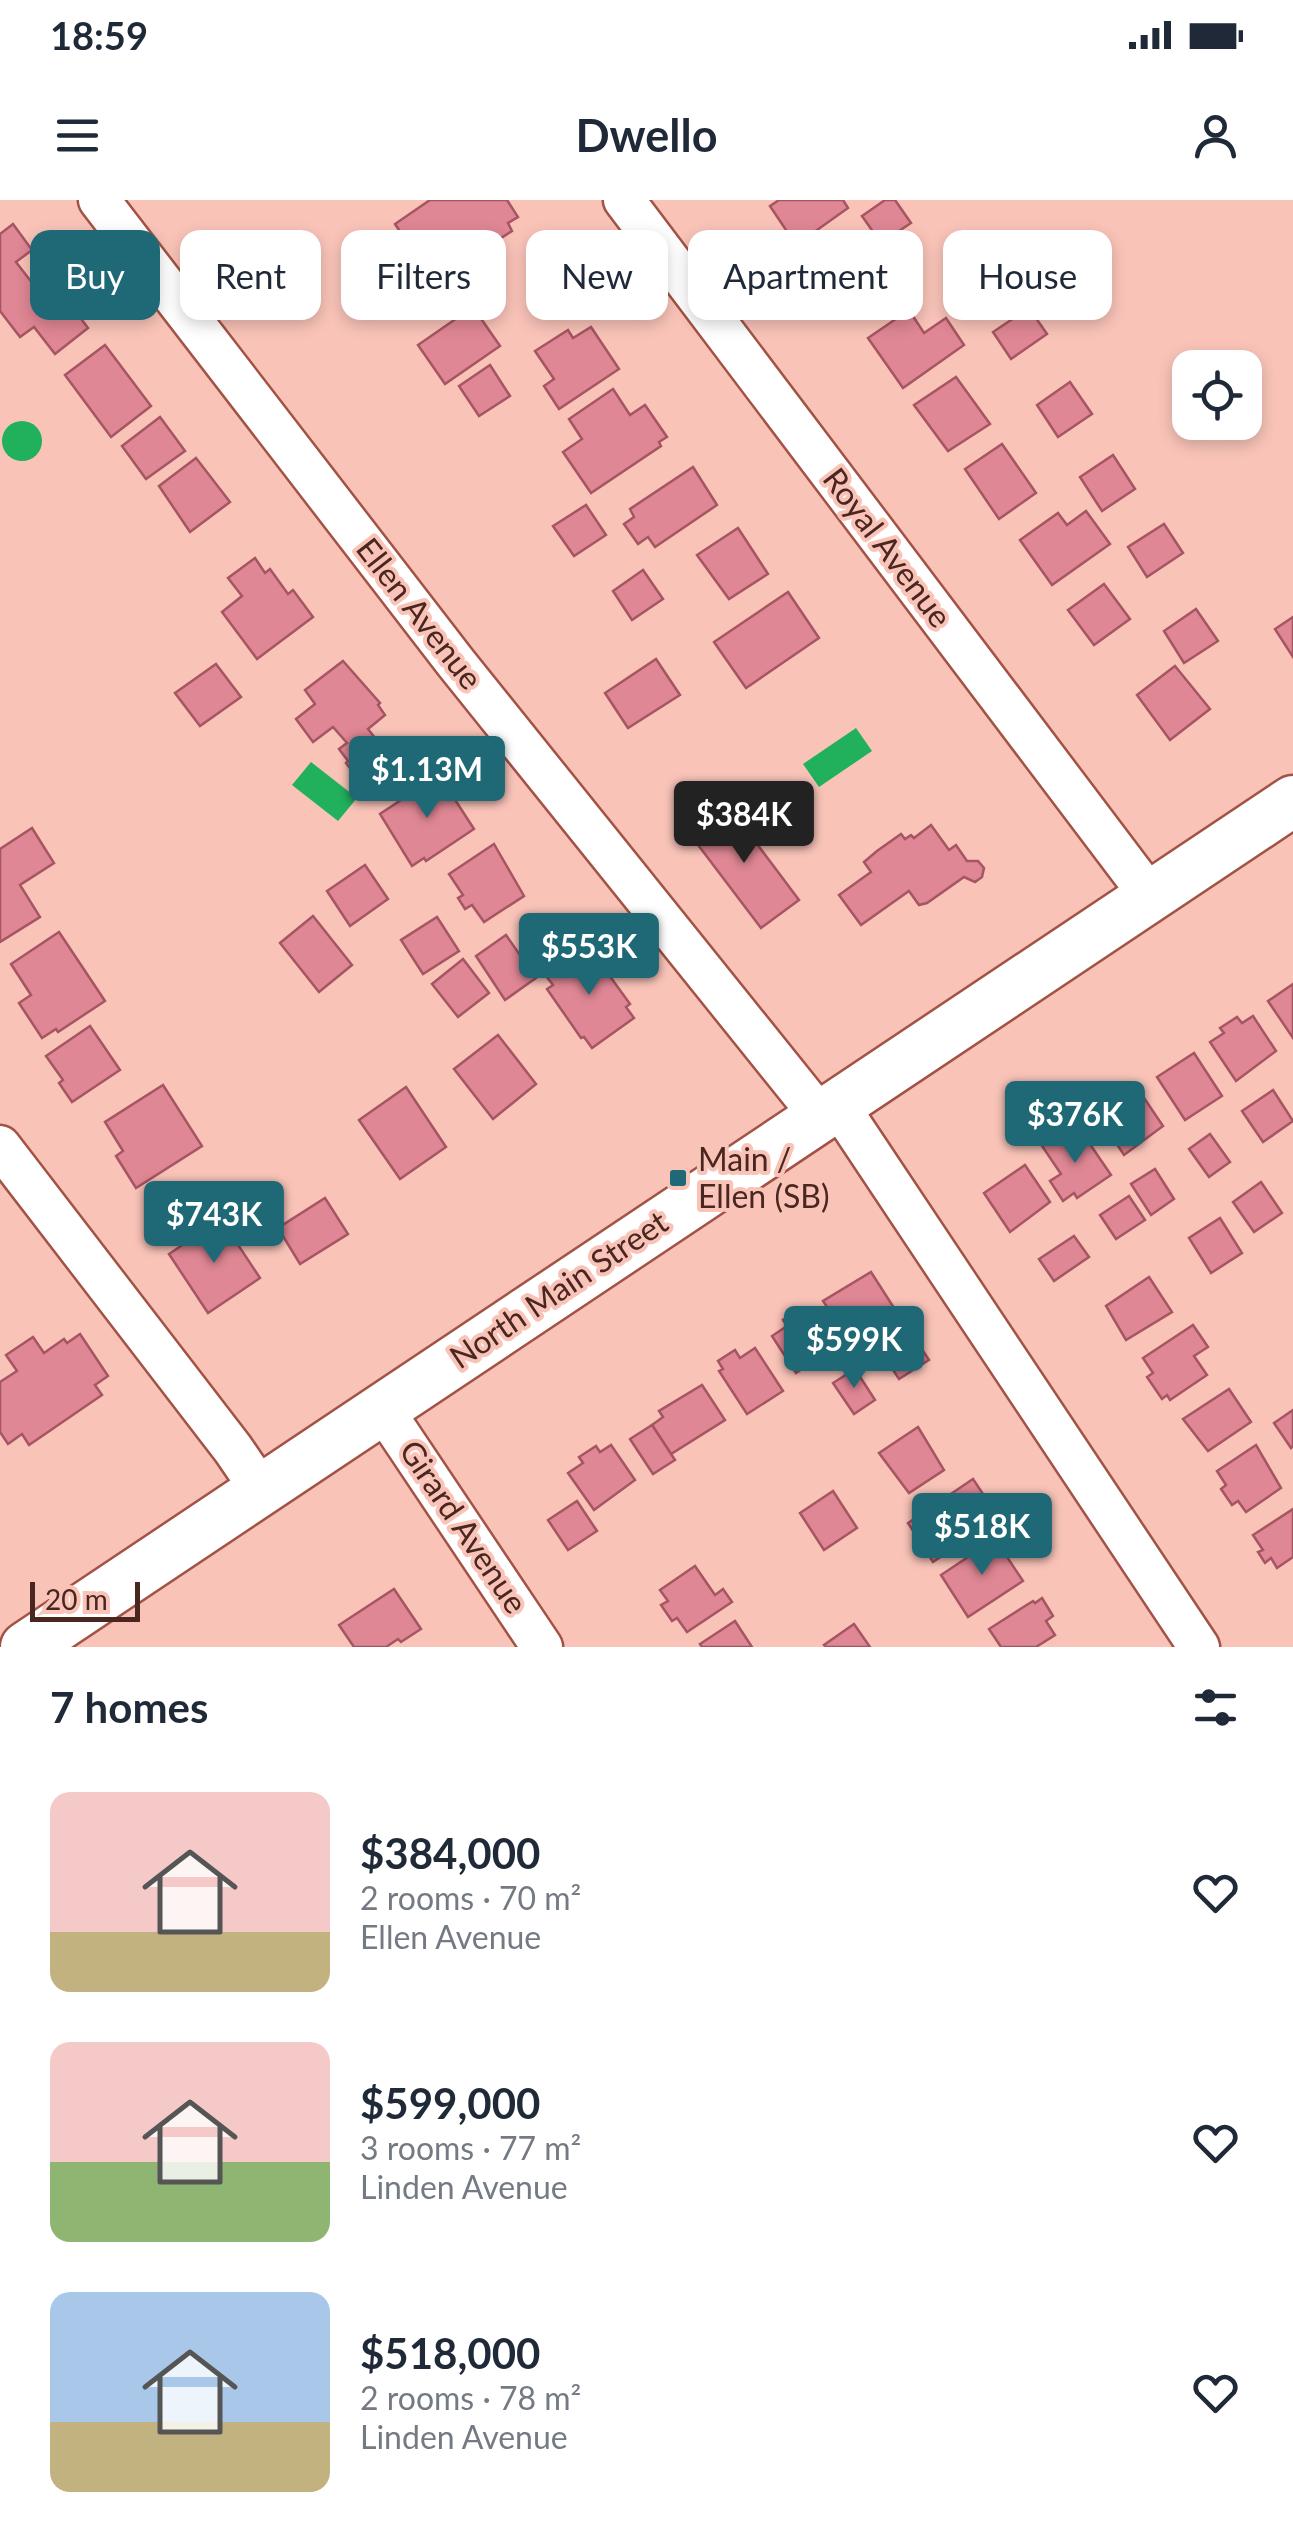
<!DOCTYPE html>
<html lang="en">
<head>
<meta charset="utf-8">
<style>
	:root { --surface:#fff; --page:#f2f2f3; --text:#1f2937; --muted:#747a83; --accent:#1f6875 }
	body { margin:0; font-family:Lato,sans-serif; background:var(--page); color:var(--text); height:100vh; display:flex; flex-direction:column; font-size:38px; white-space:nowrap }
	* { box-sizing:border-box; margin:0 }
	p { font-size:32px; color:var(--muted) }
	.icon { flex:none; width:55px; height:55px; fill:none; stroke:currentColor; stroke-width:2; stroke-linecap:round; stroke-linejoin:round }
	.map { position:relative; height:1447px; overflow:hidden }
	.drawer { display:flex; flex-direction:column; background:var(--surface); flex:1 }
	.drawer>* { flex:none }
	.hud { position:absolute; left:30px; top:30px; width:1235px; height:90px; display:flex; gap:20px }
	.buttons { position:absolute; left:1172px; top:150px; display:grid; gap:20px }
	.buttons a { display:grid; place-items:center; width:90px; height:90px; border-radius:20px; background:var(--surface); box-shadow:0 5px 15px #0003; font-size:50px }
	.scale { position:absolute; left:30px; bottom:25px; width:110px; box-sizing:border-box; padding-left:10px; border:5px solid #492620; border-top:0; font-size:28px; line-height:35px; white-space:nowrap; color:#492620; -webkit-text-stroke:8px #f9c3b8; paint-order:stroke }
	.price { position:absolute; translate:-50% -85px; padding:0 22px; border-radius:10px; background:var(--accent); color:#fff; font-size:32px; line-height:65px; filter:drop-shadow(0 2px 5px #0008) }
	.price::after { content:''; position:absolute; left:50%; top:60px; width:30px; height:22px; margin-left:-15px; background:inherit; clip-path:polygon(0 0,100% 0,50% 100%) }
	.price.active { background:#222; color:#fff }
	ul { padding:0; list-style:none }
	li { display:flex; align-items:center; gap:30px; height:250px; padding:0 50px }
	li span { display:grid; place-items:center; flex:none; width:280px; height:200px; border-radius:20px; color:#555 }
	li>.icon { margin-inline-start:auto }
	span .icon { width:120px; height:120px; fill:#fffc; stroke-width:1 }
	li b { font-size:42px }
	h2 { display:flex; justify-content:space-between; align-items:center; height:120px; padding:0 50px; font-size:42px }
	.chip { padding:0 35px; border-radius:20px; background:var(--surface); box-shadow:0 5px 15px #0003; font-size:35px; line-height:90px }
	.chip.active { background:var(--accent); color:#fff }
	.status { display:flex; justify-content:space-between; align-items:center; height:70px; padding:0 50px; background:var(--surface); direction:ltr }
	.status svg { height:28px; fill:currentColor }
	header { display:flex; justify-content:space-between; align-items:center; height:130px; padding:0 50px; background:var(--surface); font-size:45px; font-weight:700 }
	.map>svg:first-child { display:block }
	.water { fill:#21b05b }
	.building { fill:#df8794; stroke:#a65562; stroke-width:2.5 }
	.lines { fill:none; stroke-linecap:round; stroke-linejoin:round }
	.minor-casing { stroke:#a25345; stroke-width:45 }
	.major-casing { stroke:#a25345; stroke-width:55 }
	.minor { stroke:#fff; stroke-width:40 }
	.major { stroke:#fff; stroke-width:50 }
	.poi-dot { fill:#1f6875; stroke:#f9c3b8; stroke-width:4 }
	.labels { text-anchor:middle; stroke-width:8; stroke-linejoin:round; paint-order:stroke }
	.street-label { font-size:32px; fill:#492620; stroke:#f9c3b8 }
	.poi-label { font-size:32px; fill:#492620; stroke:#f9c3b8; text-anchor:start }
</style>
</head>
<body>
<div class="status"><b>18:59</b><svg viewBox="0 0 49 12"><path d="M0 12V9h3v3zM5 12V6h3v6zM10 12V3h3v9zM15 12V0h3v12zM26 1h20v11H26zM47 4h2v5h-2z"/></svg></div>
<header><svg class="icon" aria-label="menu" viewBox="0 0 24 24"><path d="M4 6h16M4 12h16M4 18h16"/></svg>Dwello<svg class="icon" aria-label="person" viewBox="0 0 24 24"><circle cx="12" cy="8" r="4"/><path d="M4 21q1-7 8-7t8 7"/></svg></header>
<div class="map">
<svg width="1293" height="1447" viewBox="0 0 1293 1447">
	<rect width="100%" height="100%" fill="#f9c3b8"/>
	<g class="water">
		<circle cx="22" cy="241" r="20"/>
		<polygon points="856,528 872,551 819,587 803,564"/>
		<polygon points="311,562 357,598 338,621 292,585"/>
	</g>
	<g class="building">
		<polygon points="430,0 507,0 518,17 508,23 512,31 467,60 457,45 424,67 395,24"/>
		<polygon points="779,0 843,0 848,8 796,45 770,6"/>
		<polygon points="885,0 895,0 911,23 881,43 862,16"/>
		<polygon points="13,24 32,50 16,62 53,110 67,100 88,128 55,154 34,127 20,137 0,111 0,34"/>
		<polygon points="994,33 1015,65 968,97 946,64"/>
		<polygon points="853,41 861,53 872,45 882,60 871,68 887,91 850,116 840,102 834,106 823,91 830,86 816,66"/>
		<polygon points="473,107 500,146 445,184 418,145"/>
		<polygon points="1029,108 1047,134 1011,159 993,132"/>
		<polygon points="909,110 924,133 946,118 964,145 903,188 868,138"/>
		<polygon points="591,127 619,169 559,209 544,186 554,179 535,151 568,130 573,138"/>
		<polygon points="105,145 151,206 111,237 65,175"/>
		<polygon points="490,165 510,196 479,216 459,186"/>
		<polygon points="956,177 990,224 948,251 914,205"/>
		<polygon points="1070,182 1092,214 1058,237 1037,205"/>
		<polygon points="613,189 630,215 645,205 667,237 659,242 661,246 591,293 563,252 582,239 569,219"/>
		<polygon points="160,217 185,251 146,279 122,246"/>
		<polygon points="1002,244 1036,293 999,319 965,269"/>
		<polygon points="1113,255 1135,289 1102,311 1080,277"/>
		<polygon points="196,258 230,302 190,332 159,286"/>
		<polygon points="693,267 717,305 655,347 648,337 638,344 624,324 634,317 630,309"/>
		<polygon points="586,305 606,335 574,356 553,326"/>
		<polygon points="1086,311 1110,344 1052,385 1020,340 1058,313 1067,325"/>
		<polygon points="1164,324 1183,353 1147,377 1128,347"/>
		<polygon points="738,328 768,374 729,399 697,355"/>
		<polygon points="255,358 265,373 270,369 288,394 293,390 313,417 257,459 222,412 242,396 228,378"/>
		<polygon points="643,370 663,399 632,420 613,391"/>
		<polygon points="1104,384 1130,419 1094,445 1068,410"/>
		<polygon points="788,392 819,438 746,488 714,442"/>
		<polygon points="1196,409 1218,441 1184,463 1164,431"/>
		<polygon points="1293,417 1293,457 1275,429"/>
		<polygon points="656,459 680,495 628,528 605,493"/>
		<polygon points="343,461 380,503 378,505 385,515 368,529 401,571 371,595 346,563 348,561 339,549 347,543 333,527 313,542 296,519 315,504 305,490"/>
		<polygon points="216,464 241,497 200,526 175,493"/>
		<polygon points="1175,466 1210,509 1170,540 1137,495"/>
		<polygon points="439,575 474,629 426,661 424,658 412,666 380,614"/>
		<polygon points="727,604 799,700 761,728 689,633"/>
		<polygon points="931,625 949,650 956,645 967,661 978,661 984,668 982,677 975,682 964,677 927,703 919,705 909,691 861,725 839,695 871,672 864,662 877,651 901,634 905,639 911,635 914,638"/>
		<polygon points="32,628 54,663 20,685 40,717 0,742 0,649"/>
		<polygon points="494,644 524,696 484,722 472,705 465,709 458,698 463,695 449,674"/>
		<polygon points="365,665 388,699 350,726 327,691"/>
		<polygon points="313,716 352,765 319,792 280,743"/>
		<polygon points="437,717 459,751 423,774 401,740"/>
		<polygon points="59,732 105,801 58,832 56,829 42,838 19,803 31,795 11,764"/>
		<polygon points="506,735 536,778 505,800 476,756"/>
		<polygon points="588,746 630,804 626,807 634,818 592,848 584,837 581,838 547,789 553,785 546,776"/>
		<polygon points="463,759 489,793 458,817 432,784"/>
		<polygon points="1293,784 1293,838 1268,801"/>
		<polygon points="1253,816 1276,851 1236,881 1210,842 1224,833 1220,828 1237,817 1242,823"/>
		<polygon points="90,826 120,870 72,902 59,883 63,880 46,856"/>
		<polygon points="498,835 536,884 493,919 454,869"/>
		<polygon points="1194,853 1222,896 1185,920 1157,877"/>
		<polygon points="163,885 202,946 136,988 116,956 123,951 105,922"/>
		<polygon points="406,887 446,947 400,979 359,920"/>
		<polygon points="1273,890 1293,921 1263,942 1242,911"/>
		<polygon points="1125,892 1130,899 1140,892 1163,926 1124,955 1099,917 1112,908 1108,903"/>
		<polygon points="1081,931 1111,975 1077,998 1074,993 1063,1001 1050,981 1061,974 1042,946 1060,935 1065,942"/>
		<polygon points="1210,934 1230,962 1209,977 1189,949"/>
		<polygon points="1025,965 1050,1002 1010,1032 984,993"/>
		<polygon points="1155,969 1174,999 1151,1015 1131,984"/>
		<polygon points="1261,982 1282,1013 1254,1032 1233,1002"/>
		<polygon points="1129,996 1145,1020 1116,1039 1100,1015"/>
		<polygon points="325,998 348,1034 300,1064 278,1028"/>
		<polygon points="1220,1018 1242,1053 1211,1073 1189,1038"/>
		<polygon points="221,1019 260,1078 208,1113 169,1054"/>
		<polygon points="1074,1036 1089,1057 1054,1081 1039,1059"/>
		<polygon points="871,1072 894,1108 870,1124 876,1135 855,1149 823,1101"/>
		<polygon points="1149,1077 1172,1112 1126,1140 1106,1106"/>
		<polygon points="815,1109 838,1145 796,1173 772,1136 787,1126 783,1120 799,1110 803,1117"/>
		<polygon points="1193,1125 1208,1147 1194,1156 1207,1175 1170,1200 1167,1195 1162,1199 1147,1177 1153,1173 1143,1158"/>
		<polygon points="909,1130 929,1160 899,1179 880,1150"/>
		<polygon points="80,1134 108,1176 95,1185 102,1195 29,1245 22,1234 8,1244 0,1232 0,1182 17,1171 6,1155 33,1137 44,1153 64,1139 67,1143"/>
		<polygon points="755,1148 783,1191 747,1214 719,1171 723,1169 718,1161 735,1150 740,1158"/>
		<polygon points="855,1169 875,1200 854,1214 833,1183"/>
		<polygon points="702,1185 725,1220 671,1254 652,1225 663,1217 659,1211"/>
		<polygon points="1229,1189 1251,1222 1208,1251 1183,1219"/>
		<polygon points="1293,1210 1293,1246 1291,1248 1274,1223"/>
		<polygon points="652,1225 675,1260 653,1274 630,1239"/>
		<polygon points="918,1227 944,1270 909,1293 879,1253"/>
		<polygon points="611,1245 635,1280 594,1310 568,1273 583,1263 579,1257 596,1246 600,1252"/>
		<polygon points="1256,1245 1281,1288 1246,1312 1238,1301 1232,1305 1221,1289 1226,1285 1217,1271"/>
		<polygon points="973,1279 991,1306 981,1312 989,1324 933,1362 908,1323"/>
		<polygon points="833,1291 857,1328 824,1350 800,1313"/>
		<polygon points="577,1301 597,1331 568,1350 548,1320"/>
		<polygon points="1293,1309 1293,1357 1277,1368 1271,1358 1265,1363 1258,1352 1263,1350 1253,1335"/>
		<polygon points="995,1339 1023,1381 968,1417 941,1375"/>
		<polygon points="695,1366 715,1395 723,1389 732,1402 687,1432 677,1418 672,1421 661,1405 668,1401 660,1390"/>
		<polygon points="394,1389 421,1429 401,1442 398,1439 386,1447 354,1447 339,1425"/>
		<polygon points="1042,1398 1053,1416 1046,1421 1055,1435 1036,1447 1001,1447 989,1429 1033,1401 1035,1403"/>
		<polygon points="735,1421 752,1447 702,1447 700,1444"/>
		<polygon points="854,1424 870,1447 826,1447 824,1445"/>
	</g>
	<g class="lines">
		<defs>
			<g id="minor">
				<polyline points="99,0 456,463 820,916"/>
				<polyline points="624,0 1150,696"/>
				<polyline points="838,905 1199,1447"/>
				<polyline points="0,946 233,1249 261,1290"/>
				<polyline points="382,1208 542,1447"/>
			</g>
			<polyline id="major" points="26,1447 1293,601"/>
		</defs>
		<use href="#minor" class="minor-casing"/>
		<use href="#major" class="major-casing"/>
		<use href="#minor" class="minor"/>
		<use href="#major" class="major"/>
	</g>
	<rect class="poi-dot" x="668" y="968" width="20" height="20" rx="5"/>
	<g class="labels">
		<g class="street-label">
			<text transform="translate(887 348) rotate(53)" y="11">Royal Avenue</text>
			<text transform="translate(419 414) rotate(52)" y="11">Ellen Avenue</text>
			<text transform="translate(559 1090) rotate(-34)" y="11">North Main Street</text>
			<text transform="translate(463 1327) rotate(56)" y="11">Girard Avenue</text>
		</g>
		<g class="poi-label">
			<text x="698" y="971">Main /<tspan x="698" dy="37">Ellen (SB)</tspan></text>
		</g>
	</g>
</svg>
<div class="buttons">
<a><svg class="icon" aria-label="locate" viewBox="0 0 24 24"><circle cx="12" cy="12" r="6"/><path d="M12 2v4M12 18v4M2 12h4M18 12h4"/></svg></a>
</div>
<div class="scale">20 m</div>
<b class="price" style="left:427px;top:621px">$1.13M</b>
<b class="price active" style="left:744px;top:666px">$384K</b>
<b class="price" style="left:589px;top:798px">$553K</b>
<b class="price" style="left:1075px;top:966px">$376K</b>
<b class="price" style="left:214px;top:1066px">$743K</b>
<b class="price" style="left:854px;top:1191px">$599K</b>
<b class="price" style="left:982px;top:1378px">$518K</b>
<div class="hud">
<a class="chip active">Buy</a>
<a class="chip">Rent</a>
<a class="chip">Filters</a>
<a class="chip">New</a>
<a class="chip">Apartment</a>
<a class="chip">House</a>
</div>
</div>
<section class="drawer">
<h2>7 homes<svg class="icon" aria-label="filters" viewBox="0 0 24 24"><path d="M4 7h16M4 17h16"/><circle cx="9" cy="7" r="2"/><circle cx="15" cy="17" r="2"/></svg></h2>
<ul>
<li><span style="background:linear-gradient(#f6c9c9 70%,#c2b280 0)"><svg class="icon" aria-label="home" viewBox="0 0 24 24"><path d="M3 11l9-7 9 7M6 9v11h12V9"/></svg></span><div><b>$384,000</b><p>2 rooms · 70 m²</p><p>Ellen Avenue</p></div><svg class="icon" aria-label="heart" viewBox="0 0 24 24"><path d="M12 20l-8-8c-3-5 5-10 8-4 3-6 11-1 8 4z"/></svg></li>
<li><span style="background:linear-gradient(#f6c9c9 60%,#8fb573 0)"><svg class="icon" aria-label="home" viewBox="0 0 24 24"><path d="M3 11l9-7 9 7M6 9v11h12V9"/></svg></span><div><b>$599,000</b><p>3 rooms · 77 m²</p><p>Linden Avenue</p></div><svg class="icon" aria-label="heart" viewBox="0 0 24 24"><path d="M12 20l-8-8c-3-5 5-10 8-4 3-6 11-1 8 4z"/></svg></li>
<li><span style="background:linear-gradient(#a9c7e8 65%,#c2b280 0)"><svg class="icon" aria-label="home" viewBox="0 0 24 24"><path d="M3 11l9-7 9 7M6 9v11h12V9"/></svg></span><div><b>$518,000</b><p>2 rooms · 78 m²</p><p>Linden Avenue</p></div><svg class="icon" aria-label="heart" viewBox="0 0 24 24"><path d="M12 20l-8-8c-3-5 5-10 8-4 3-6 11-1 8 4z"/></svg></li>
</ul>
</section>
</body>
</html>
